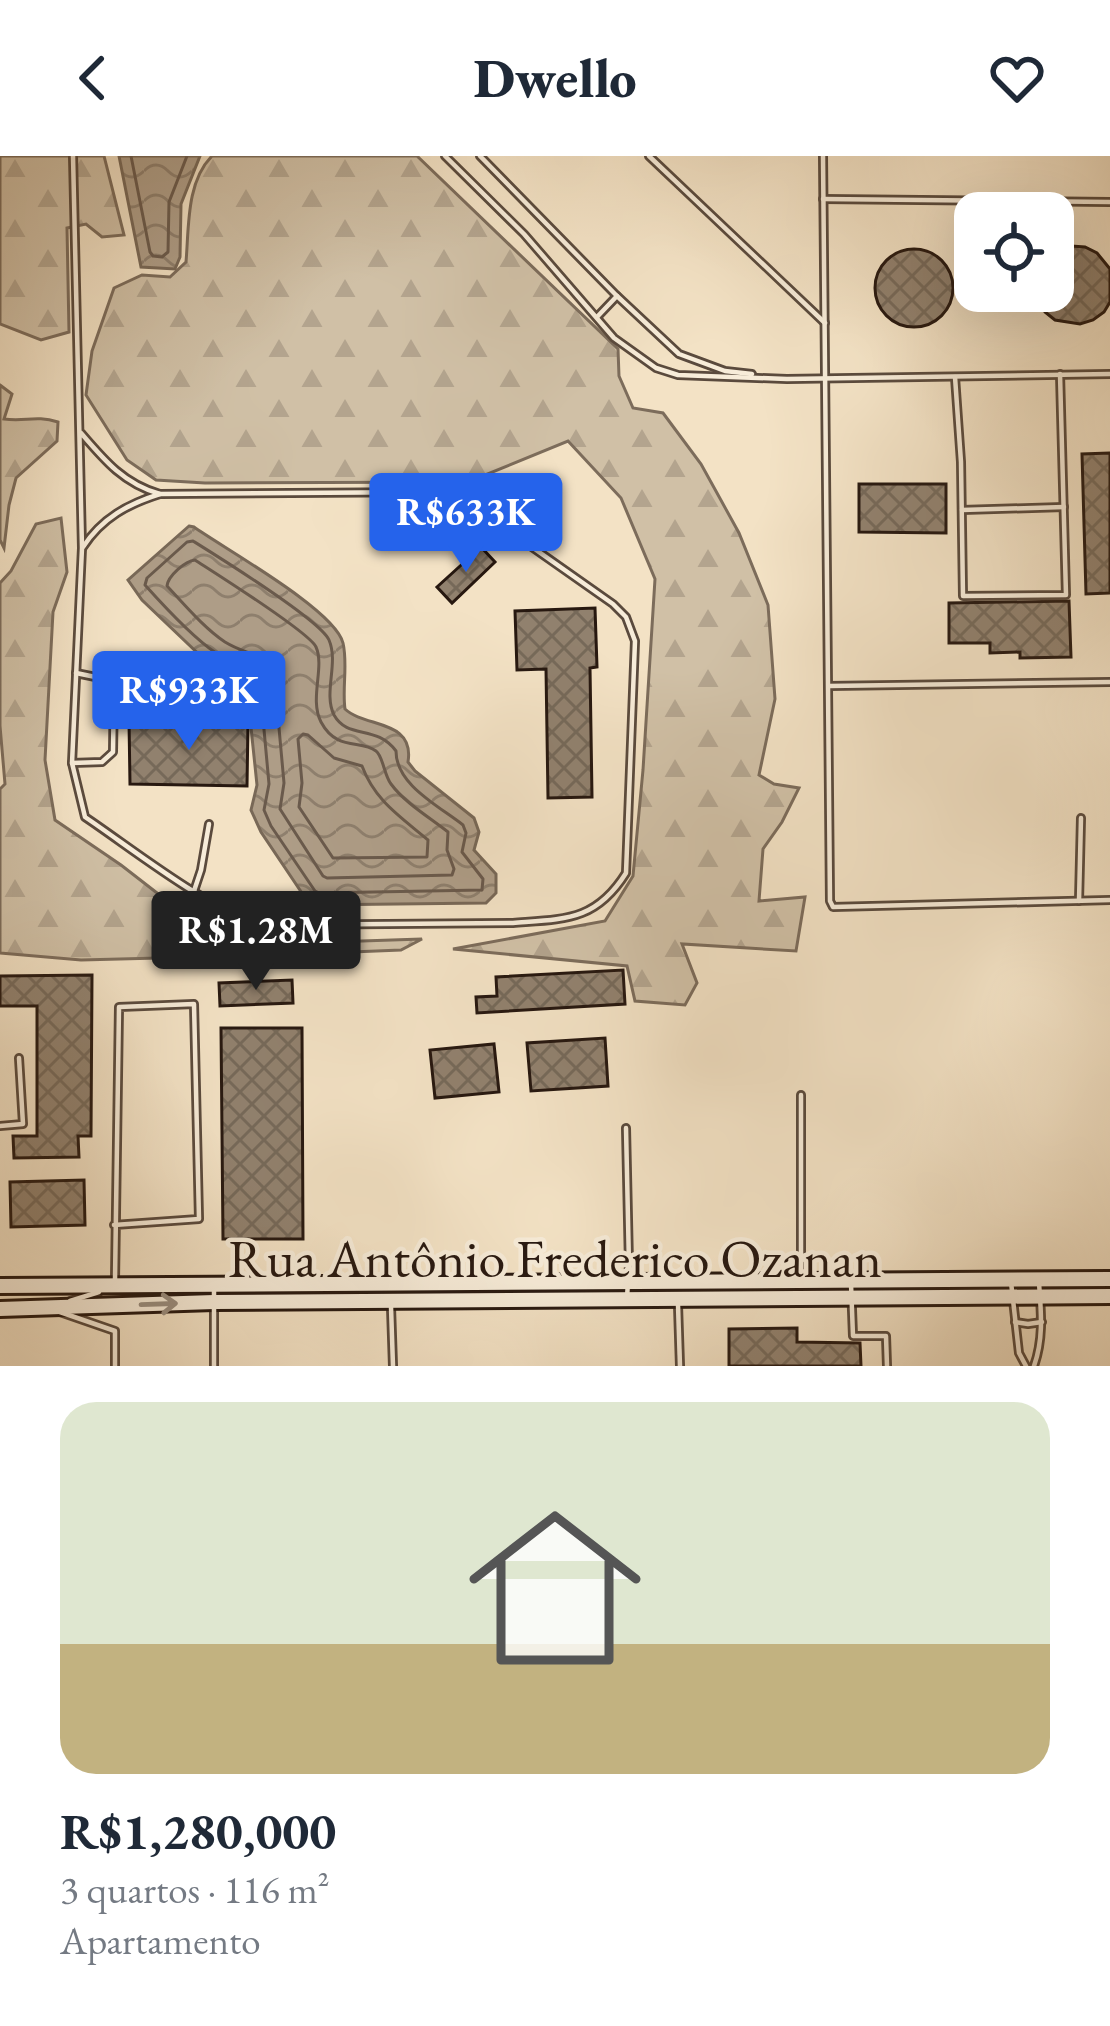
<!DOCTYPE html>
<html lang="pt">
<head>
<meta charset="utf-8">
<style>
	:root { --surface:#fff; --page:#f2f2f3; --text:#1f2937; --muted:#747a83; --accent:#2563eb }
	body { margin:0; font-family:"EB Garamond",serif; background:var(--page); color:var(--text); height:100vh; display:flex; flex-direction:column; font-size:45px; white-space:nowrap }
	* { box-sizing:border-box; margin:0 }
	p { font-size:39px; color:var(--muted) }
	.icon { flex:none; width:66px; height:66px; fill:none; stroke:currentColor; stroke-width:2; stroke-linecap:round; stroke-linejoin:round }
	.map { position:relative; height:1210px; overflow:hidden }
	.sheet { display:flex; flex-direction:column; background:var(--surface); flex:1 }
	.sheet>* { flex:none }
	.tools { position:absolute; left:954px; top:36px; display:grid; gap:24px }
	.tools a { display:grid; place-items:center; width:120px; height:120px; border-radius:24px; background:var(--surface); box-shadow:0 12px 48px #0002; font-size:60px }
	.price { position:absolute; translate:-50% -102px; padding:0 27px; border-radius:12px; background:var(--accent); color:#fff; font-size:39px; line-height:78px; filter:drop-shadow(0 3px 6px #0008) }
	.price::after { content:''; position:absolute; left:50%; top:72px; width:36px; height:27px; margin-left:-18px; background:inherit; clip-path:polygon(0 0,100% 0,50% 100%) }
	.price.selected { background:#222; color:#fff }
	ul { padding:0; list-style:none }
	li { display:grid; align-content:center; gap:24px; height:636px; padding:0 60px }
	li span { display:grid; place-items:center; height:372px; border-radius:36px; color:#555 }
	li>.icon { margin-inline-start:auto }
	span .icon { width:216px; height:216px; fill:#fffc; stroke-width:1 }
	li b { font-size:51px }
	header { display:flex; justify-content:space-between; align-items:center; height:156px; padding:0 60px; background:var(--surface); font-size:54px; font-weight:800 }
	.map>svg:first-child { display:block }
	.forest { fill:url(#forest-firs); stroke:#7c6c5b; stroke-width:3 }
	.water { fill:url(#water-waves); stroke:#786857; stroke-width:3 }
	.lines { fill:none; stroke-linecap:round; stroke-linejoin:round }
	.shore { stroke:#6a5a4c; stroke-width:3 }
	.building { fill:url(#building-cross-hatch); stroke:#271810; stroke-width:3 }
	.service-casing { stroke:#5a4a3d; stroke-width:10 }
	.secondary-casing { stroke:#271810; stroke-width:20 }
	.service { stroke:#f7ecd9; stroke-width:4.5 }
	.secondary { stroke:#f7ecd9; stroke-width:14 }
	.oneway { stroke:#998d7f }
	.labels { text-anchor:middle; stroke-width:9; stroke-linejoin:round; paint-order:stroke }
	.street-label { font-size:54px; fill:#271810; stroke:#f7ecd9 }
</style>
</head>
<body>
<header><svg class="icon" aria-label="back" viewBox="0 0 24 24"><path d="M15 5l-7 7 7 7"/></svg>Dwello<svg class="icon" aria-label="heart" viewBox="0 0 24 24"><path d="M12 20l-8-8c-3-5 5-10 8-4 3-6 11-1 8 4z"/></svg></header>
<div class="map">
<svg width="1110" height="1210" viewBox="0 0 1110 1210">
	<defs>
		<pattern id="forest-firs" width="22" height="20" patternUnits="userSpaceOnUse" patternTransform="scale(3)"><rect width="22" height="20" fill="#d0c0a6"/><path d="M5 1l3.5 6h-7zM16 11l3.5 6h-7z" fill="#b3a48e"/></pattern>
		<pattern id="water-waves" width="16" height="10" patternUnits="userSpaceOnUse" patternTransform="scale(3)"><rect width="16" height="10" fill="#ae9d87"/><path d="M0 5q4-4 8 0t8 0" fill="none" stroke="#8e7f6d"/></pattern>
		<pattern id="building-cross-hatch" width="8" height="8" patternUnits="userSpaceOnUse" patternTransform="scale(3)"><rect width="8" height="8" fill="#91816e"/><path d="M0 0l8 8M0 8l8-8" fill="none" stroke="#766959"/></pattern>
	</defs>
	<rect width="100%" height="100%" fill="#f3e2c5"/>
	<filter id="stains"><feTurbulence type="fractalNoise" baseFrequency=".00167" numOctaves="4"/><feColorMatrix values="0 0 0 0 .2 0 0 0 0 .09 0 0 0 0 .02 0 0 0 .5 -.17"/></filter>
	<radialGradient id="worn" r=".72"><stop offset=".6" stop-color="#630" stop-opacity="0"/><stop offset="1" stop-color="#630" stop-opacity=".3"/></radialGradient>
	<g class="forest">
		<polygon points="0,0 104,0 124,79 102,81 86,68 67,72 69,176 41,184 0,168"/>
		<path d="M212,0H417L618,193L619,220L633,252L663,257L701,308L717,337L739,377L768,449L775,543L759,619L774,628L799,632L782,666L763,693L759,745L805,741L796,795L682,788L697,827L685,849L635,845L627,810L453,793L605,765L633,720L643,614L655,423L621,342L568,285L468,326L205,327L156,324L127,304L86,239L92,195L114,132L142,119L170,121L186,106C189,72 186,26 212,0Z"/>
		<path d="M0,229L12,238L4,263C26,266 35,259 58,266L57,285L16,322L9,349L4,392L0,384Z"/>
		<polygon points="61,362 67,416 53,456 45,604 55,664 121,709 197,768 257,782 332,786 422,783 401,794 277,799 81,804 0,797 0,633 5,628 0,570 0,427 11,415 36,368"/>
	</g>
	<g class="water">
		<polygon points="119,0 200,0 181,48 180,101 175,113 141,111"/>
		<path d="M189,370L194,371C225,393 335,454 343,487C348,508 342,532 345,553C365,572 415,563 408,606L415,615L474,662L479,676L474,694L496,718V737L486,747L310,749L261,676L251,654L257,629L246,524L207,506L142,444L128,424Z"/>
	</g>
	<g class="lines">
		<g class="shore">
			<polyline points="131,0 150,96 153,100 162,101 168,96 169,46 187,0"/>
			<path d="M193,385C217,400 320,464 329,484C339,507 323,537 334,559C348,584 376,568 396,595C396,629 439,650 463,669L466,677L462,696L483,723L482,734L319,737L315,735L271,670L264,654L269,628L260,530C254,506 234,510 216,497C195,483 162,448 145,429L147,422L187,386Z"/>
			<path d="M195,404C215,417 309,476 316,491C325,511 309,543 321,566C337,596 361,583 376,595C383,600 384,619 391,628C405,647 429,661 448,676L447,694L454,713L452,719L327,722L323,720L280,653L284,627L275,528C266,493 251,502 225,486C204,472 184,448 167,430C168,420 185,405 195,404Z"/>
			<path d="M303,578L308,579L334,602L362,610C375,645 401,661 428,684L427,701L333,702L299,651L302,627L298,583Z"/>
		</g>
	</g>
	<g class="building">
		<polygon points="1071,90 1085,91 1097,97 1110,113 1110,146 1104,156 1093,164 1080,168 1055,164 1045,156 1035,135 1053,135 1053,96"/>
		<circle cx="914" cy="132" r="39"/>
		<polygon points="1110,297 1110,437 1086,438 1082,298"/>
		<polygon points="859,328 946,328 946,377 859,376"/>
		<polygon points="481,391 495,406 452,447 437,431"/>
		<polygon points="1069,445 1071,501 1020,502 1020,496 990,497 990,487 949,487 949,447"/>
		<polygon points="595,452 597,511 590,512 592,641 548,642 546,513 517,514 515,455"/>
		<polygon points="129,565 248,567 247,630 130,628"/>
		<polygon points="623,814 625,848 477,857 476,841 497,840 496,821"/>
		<polygon points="92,819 91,980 78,980 79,1001 14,1002 13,980 37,980 37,850 0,850 0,820"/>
		<polygon points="292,824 293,847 220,850 219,827"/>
		<polygon points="221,872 302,872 303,1083 223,1083"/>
		<polygon points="605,882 608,930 531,935 527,887"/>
		<polygon points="494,888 499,936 435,942 430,894"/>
		<polygon points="84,1024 85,1069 11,1071 10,1026"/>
		<polygon points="797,1172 797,1186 860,1187 861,1210 729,1210 729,1173"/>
	</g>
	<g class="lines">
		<defs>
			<g id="service">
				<path d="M73,0L82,392L72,607L85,661C134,694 210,755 264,769L513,767C565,763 596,765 626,717L635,485L626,461L613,448L458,339L437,336L160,338C124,328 104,304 81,277"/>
				<polyline points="445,0 524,78 614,182 656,212 678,219 787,223 1110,218"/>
				<polyline points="480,0 617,140 679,198 725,215 752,218"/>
				<polyline points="649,0 825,167"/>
				<polyline points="823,0 830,745 833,751 1110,744"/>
				<polyline points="823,43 1110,46"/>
				<polyline points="597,161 617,140"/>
				<polyline points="955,221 961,306 963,440 1066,439 1060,218"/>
				<polyline points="962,354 1064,351"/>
				<path d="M83,391C102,362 128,348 160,338"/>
				<polyline points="829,530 1110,526"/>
				<polyline points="72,607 102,606 113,596 114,530 110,524 76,517"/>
				<polyline points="194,735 201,714 209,668"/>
				<polyline points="1079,745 1081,662"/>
				<polyline points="801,939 801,1119"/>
				<polyline points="0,970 23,968 19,902"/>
				<polyline points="626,972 629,1109 627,1142"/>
				<polyline points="114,1069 199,1063 194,848 119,851 115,1124"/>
				<polyline points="1011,1126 1019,1197 1026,1210"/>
				<polyline points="851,1128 853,1180 886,1180 887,1210"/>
				<polyline points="70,1145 99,1136"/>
				<polyline points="678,1149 680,1210"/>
				<polyline points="391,1151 393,1210"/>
				<polyline points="60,1156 115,1175 115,1210"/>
				<polyline points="1015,1166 1028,1168 1042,1166"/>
				<polyline points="214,1210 214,1132"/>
				<path d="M1034,1210C1044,1182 1041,1155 1039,1127"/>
			</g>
			<g id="secondary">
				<polyline points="0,1130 1110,1123"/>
				<polyline points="0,1153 214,1146 1110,1140"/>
			</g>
		</defs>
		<use href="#service" class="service-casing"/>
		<use href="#secondary" class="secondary-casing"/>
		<use href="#service" class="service"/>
		<use href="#secondary" class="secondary"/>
	</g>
	<defs><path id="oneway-shaft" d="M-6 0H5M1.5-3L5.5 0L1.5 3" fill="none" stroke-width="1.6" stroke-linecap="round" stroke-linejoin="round" transform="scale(3)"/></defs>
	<use class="oneway" href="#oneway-shaft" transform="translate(159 1148) rotate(-2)"/>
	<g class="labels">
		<g class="street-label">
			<text x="555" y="1121">Rua Antônio Frederico Ozanan</text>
		</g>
	</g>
	<rect width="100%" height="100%" filter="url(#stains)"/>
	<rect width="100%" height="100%" fill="url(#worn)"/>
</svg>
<div class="tools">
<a><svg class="icon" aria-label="locate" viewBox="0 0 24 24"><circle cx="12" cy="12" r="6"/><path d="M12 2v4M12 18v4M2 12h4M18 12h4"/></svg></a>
</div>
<b class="price" style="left:466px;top:419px">R$633K</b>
<b class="price" style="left:189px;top:597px">R$933K</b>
<b class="price selected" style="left:256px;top:837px">R$1.28M</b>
</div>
<section class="sheet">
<ul>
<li><span style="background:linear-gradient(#dfe7d0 65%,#c2b280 0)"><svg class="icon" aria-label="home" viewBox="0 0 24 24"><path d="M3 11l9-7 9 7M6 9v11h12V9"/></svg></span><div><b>R$1,280,000</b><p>3 quartos · 116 m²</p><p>Apartamento</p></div></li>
</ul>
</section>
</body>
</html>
